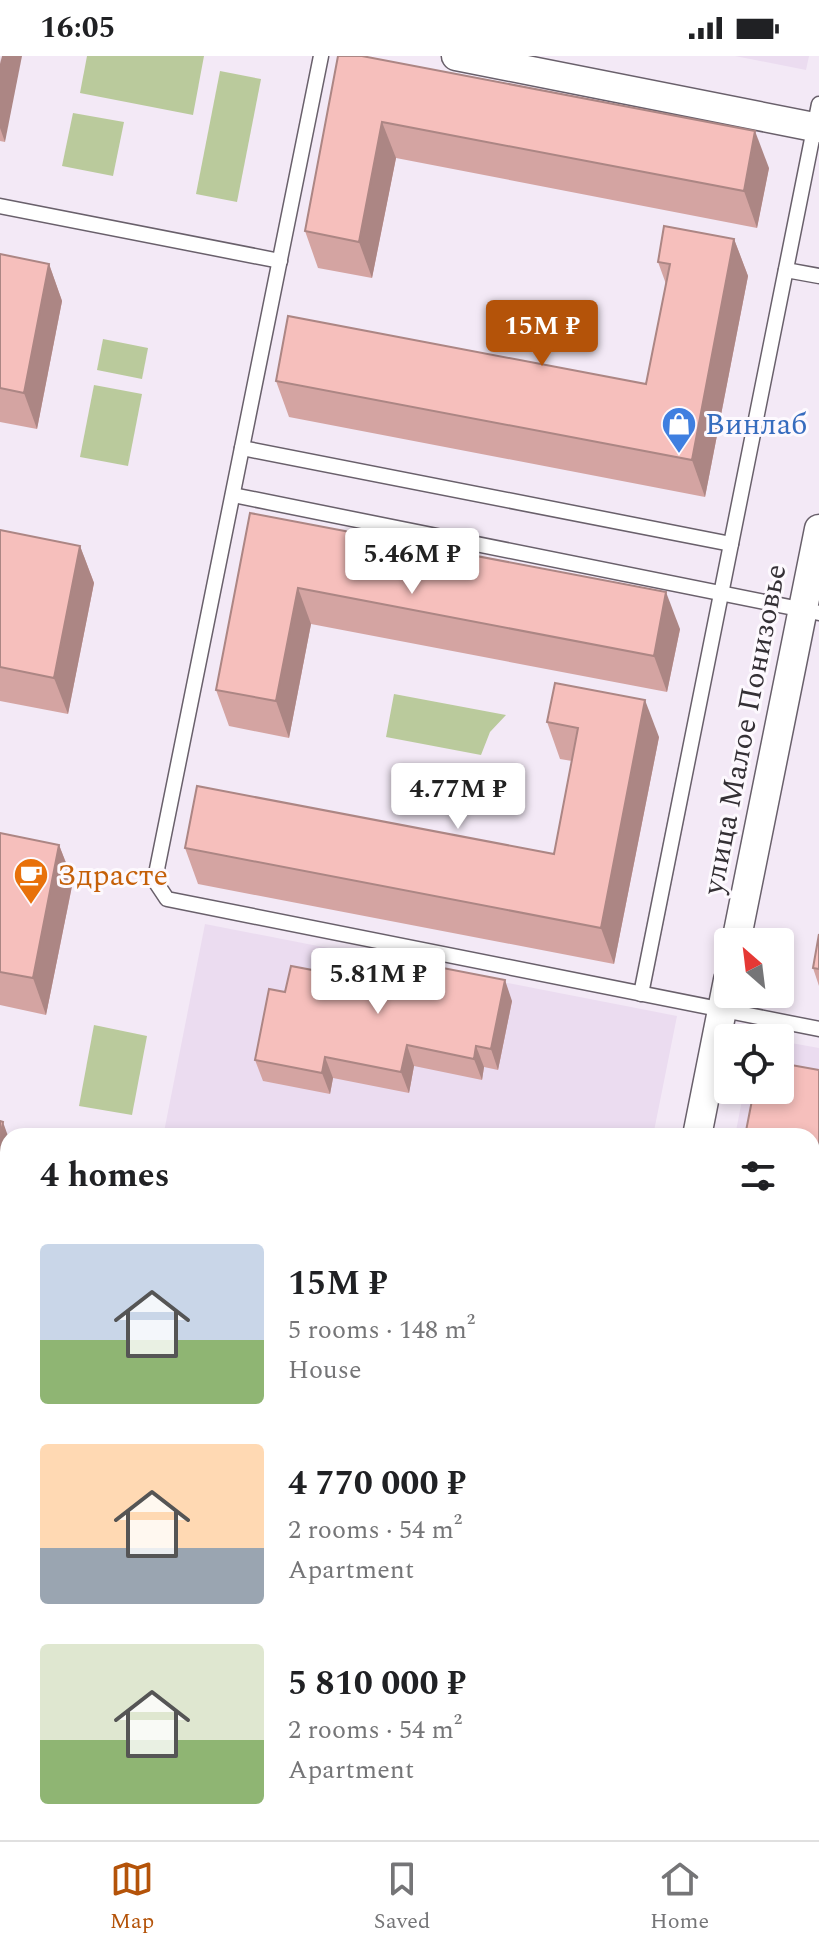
<!DOCTYPE html>
<html lang="en">
<head>
<meta charset="utf-8">
<style>
	:root { --surface:#fff; --page:#f2f2f2; --text:#202124; --muted:#757577; --line:#e0e0e0; --accent:#b45309 }
	body { margin:0; font-family:Spectral,serif; background:var(--page); color:var(--text); height:100vh; display:flex; flex-direction:column; font-size:30px; white-space:nowrap }
	* { box-sizing:border-box; margin:0 }
	p { font-size:26px; color:var(--muted) }
	.icon { flex:none; width:44px; height:44px; fill:none; stroke:currentColor; stroke-width:2; stroke-linecap:round; stroke-linejoin:round }
	.map { position:relative; flex:1; overflow:hidden }
	.side { position:absolute; left:0px; top:1072px; width:820px; height:712px; display:flex; flex-direction:column; background:var(--surface); border-radius:24px 24px 0 0; box-shadow:0 4px 12px #0003 }
	.side>* { flex:none }
	.needle { width:52px; rotate:332deg }
	.controls { position:absolute; left:714px; top:872px; display:grid; gap:16px }
	.controls a { display:grid; place-items:center; width:80px; height:80px; border-radius:8px; background:var(--surface); box-shadow:0 4px 12px #0003; font-size:40px }
	.price { position:absolute; translate:-50% -68px; padding:0 18px; border-radius:8px; background:#fff; color:#222; font-size:26px; line-height:52px; filter:drop-shadow(0 2px 4px #0008) }
	.price::after { content:''; position:absolute; left:50%; top:48px; width:24px; height:18px; margin-left:-12px; background:inherit; clip-path:polygon(0 0,100% 0,50% 100%) }
	.price.on { background:var(--accent); color:#fff }
	ul { padding:0; list-style:none }
	li { display:flex; align-items:center; gap:24px; height:200px; padding:0 40px }
	li span { display:grid; place-items:center; flex:none; width:224px; height:160px; border-radius:8px; color:#555 }
	li>.icon { margin-inline-start:auto }
	span .icon { width:96px; height:96px; fill:#fffc; stroke-width:1 }
	li b { font-size:34px }
	h2 { display:flex; justify-content:space-between; align-items:center; height:96px; padding:0 40px; font-size:34px }
	.status { display:flex; justify-content:space-between; align-items:center; height:56px; padding:0 40px; background:var(--surface); direction:ltr }
	.status svg { height:22px; fill:currentColor }
	.tabs { display:flex; justify-content:space-around; align-items:center; height:112px; border-top:2px solid var(--line); background:var(--surface); font-size:22px; color:var(--muted) }
	.tabs a { display:grid; justify-items:center; gap:4px }
	.tabs .on { color:var(--accent) }
	.map>svg:first-child { display:block }
	.built { fill:#ebdcf0 }
	.green { fill:#baca9c }
	.lines { fill:none; stroke-linecap:round; stroke-linejoin:round }
	.lane-casing { stroke:#69606b; stroke-width:17 }
	.street-casing { stroke:#69606b; stroke-width:31 }
	.lane { stroke:#fff; stroke-width:14 }
	.street { stroke:#fff; stroke-width:28 }
	.wall { fill:#d4a4a2 }
	.shaded-wall { fill:#ac8684 }
	.building { fill:#f6bfbc; stroke:#ac8684; stroke-width:2 }
	.labels { text-anchor:middle; stroke-width:6; stroke-linejoin:round; paint-order:stroke }
	.shop-label { font-size:30px; fill:#366cbe; stroke:#fdf9fe; text-anchor:start }
	.street-label { font-size:30px; fill:#343035; stroke:#fdf9fe }
	.food-label { font-size:30px; fill:#c56008; stroke:#fdf9fe; text-anchor:start }
</style>
</head>
<body>
<div class="status"><b>16:05</b><svg viewBox="0 0 49 12"><path d="M0 12V9h3v3zM5 12V6h3v6zM10 12V3h3v9zM15 12V0h3v12zM26 1h20v11H26zM47 4h2v5h-2z"/></svg></div>
<div class="map">
<svg width="819" height="1784" viewBox="0 0 819 1784">
	<rect width="100%" height="100%" fill="#f3e9f6"/>
	<g class="built">
		<polygon points="735,0 809,0 806,14"/>
		<polygon points="205,868 677,960 653,1080 184,1080 164,1076"/>
		<polygon points="780,985 819,992 819,1217 812,1216 812,1080 735,1080 744,1034 780,1034"/>
	</g>
	<g class="green">
		<polygon points="87,0 204,0 193,59 80,37"/>
		<polygon points="220,15 261,23 237,146 196,138"/>
		<polygon points="73,57 124,66 113,120 62,110"/>
		<polygon points="103,283 148,292 142,323 97,314"/>
		<polygon points="94,329 142,338 128,410 80,401"/>
		<polygon points="394,638 506,659 490,676 481,699 386,681"/>
		<polygon points="439,729 457,732 453,755 435,751"/>
		<polygon points="94,969 147,980 132,1059 79,1050"/>
	</g>
	<g class="lines">
		<defs>
			<g id="lane">
				<polyline points="321,0 156,818 157,828 167,843 819,973"/>
				<polyline points="0,150 280,205"/>
				<polyline points="786,214 819,220"/>
				<polyline points="242,392 731,488"/>
				<polyline points="233,439 819,557"/>
				<polyline points="641,938 819,48"/>
				<polyline points="0,1359 8,1360"/>
				<polyline points="812,1744 819,1746"/>
				<polyline points="460,1784 462,1776"/>
			</g>
			<g id="street">
				<polyline points="456,0 819,72"/>
				<polyline points="736,886 819,473"/>
				<polyline points="697,1080 728,924"/>
				<polyline points="557,1784 559,1776"/>
			</g>
		</defs>
		<use href="#lane" class="lane-casing"/>
		<use href="#street" class="street-casing"/>
		<use href="#lane" class="lane"/>
		<use href="#street" class="street"/>
	</g>
	<g class="wall">
		<polygon points="0,0 5,86 0,85"/>
		<polygon points="338,0 769,112 757,172 396,102 372,222 318,212 305,175"/>
		<polygon points="734,183 748,220 705,441 289,361 276,325 646,328 666,228 658,206"/>
		<polygon points="0,198 49,208 62,245 37,373 0,366"/>
		<polygon points="250,457 680,573 667,636 311,568 289,682 229,670 216,634"/>
		<polygon points="0,474 80,490 94,527 68,658 0,645"/>
		<polygon points="547,666 659,681 614,908 198,828 185,792 554,798 572,705 560,703"/>
		<polygon points="0,777 59,789 73,825 46,959 0,949"/>
		<polygon points="819,878 819,930 813,912"/>
		<polygon points="381,927 512,945 498,1014 484,1011 482,1024 414,1010 409,1037 333,1022 330,1038 263,1025 255,1004 285,936"/>
		<polygon points="819,1014 819,1139 812,1137 812,1080"/>
		<polygon points="812,1233 819,1234 819,1330 813,1329 812,1333"/>
		<polygon points="812,1604 819,1605 819,1705 812,1703"/>
		<polygon points="8,1626 8,1677 2,1659"/>
	</g>
	<g class="shaded-wall">
		<polygon points="2,0 22,0 5,86 0,72 0,8"/>
		<polygon points="382,66 396,102 372,222 359,186"/>
		<polygon points="755,75 769,112 757,172 744,135"/>
		<polygon points="734,183 748,220 705,441 692,404"/>
		<polygon points="49,208 62,245 37,373 24,337"/>
		<polygon points="80,490 94,527 68,658 54,622"/>
		<polygon points="298,532 311,568 289,682 276,645"/>
		<polygon points="666,536 680,573 667,636 654,600"/>
		<polygon points="645,644 659,681 614,908 601,872"/>
		<polygon points="59,789 73,825 46,959 33,922"/>
		<polygon points="505,924 512,945 498,1014 491,993"/>
		<polygon points="407,989 414,1010 409,1037 401,1016"/>
		<polygon points="476,990 484,1011 482,1024 474,1003"/>
		<polygon points="325,1001 333,1022 330,1038 322,1017"/>
		<polygon points="3,1066 8,1080 8,1144 0,1184 0,1081"/>
		<polygon points="813,1107 819,1124 819,1139 812,1120"/>
		<polygon points="416,1776 437,1776 435,1784 415,1784"/>
	</g>
	<g class="building">
		<polygon points="338,0 362,0 755,75 744,135 382,66 359,186 305,175"/>
		<polygon points="664,170 734,183 692,404 276,325 288,260 646,328 670,208 658,206"/>
		<polygon points="0,198 49,208 24,337 0,332"/>
		<polygon points="250,457 666,536 654,600 298,532 276,645 216,634"/>
		<polygon points="0,474 80,490 54,622 0,611"/>
		<polygon points="555,627 645,644 601,872 185,792 197,730 554,798 578,672 547,666"/>
		<polygon points="0,777 59,789 33,922 0,916"/>
		<polygon points="819,878 819,913 813,912"/>
		<polygon points="386,901 505,924 491,993 476,990 474,1003 407,989 401,1016 325,1001 322,1017 255,1004 269,933 285,936 291,910 381,927"/>
		<polygon points="780,1007 819,1014 819,1109 813,1107 812,1113 812,1080 745,1080 754,1034 780,1034"/>
		<polygon points="0,1065 3,1066 0,1081"/>
		<polygon points="812,1233 819,1234 819,1296 812,1295"/>
		<polygon points="812,1604 819,1605 819,1671 812,1669"/>
		<polygon points="8,1626 8,1660 2,1659"/>
		<polygon points="0,1747 8,1749 8,1776 146,1776 187,1784 0,1784"/>
		<polygon points="357,1776 416,1776 415,1784 355,1784"/>
	</g>
	<defs>
		<symbol id="shop-pin" viewBox="-11 -11 22 30"><path d="M0 17L-7.5 6A9.5 9.5 0 1 1 7.5 6Z" fill="#3f7fe0" stroke="#fdf9fe"/><path d="M-5-2.5h2.3a2.7 3.5 0 0 1 5.4 0H5L5.5 6h-11ZM-1.5-2.5h3a1.5 2.3 0 0 0-3 0Z" fill="#fff"/></symbol>
		<symbol id="cafe-pin" viewBox="-11 -11 22 30"><path d="M0 17L-7.5 6A9.5 9.5 0 1 1 7.5 6Z" fill="#e8710a" stroke="#fdf9fe"/><path d="M-5.5-4.5H6V0H3Q3 3.5 0 3.5H-2.5Q-5.5 3.5-5.5 0ZM3-3.2v2h1.7v-2ZM-6 4.5H4V6H-6Z" fill="#fff"/></symbol>
	</defs>
	<g fill-rule="evenodd">
		<use href="#shop-pin" x="659" y="348" width="40" height="54"/>
		<use href="#cafe-pin" x="11" y="799" width="40" height="54"/>
	</g>
	<g class="labels">
		<g class="shop-label">
			<text x="705" y="378">Винлаб</text>
		</g>
		<g class="street-label">
			<text transform="translate(744 673) rotate(-79)" y="10">улица Малое Понизовье</text>
		</g>
		<g class="food-label">
			<text x="57" y="829">Здрасте</text>
		</g>
	</g>
</svg>
<div class="controls">
<a><svg class="needle" viewBox="-14 -14 28 28"><path d="M0-13l5 13h-10z" fill="#e53935"/><path d="M0 13l5-13h-10z" fill="#757577"/></svg></a>
<a><svg class="icon" aria-label="locate" viewBox="0 0 24 24"><circle cx="12" cy="12" r="6"/><path d="M12 2v4M12 18v4M2 12h4M18 12h4"/></svg></a>
</div>
<b class="price on" style="left:542px;top:312px">15M ₽</b>
<b class="price" style="left:412px;top:540px">5.46M ₽</b>
<b class="price" style="left:458px;top:775px">4.77M ₽</b>
<b class="price" style="left:378px;top:960px">5.81M ₽</b>
<section class="side">
<h2>4 homes<svg class="icon" aria-label="filters" viewBox="0 0 24 24"><path d="M4 7h16M4 17h16"/><circle cx="9" cy="7" r="2"/><circle cx="15" cy="17" r="2"/></svg></h2>
<ul>
<li><span style="background:linear-gradient(#c9d6e8 60%,#8fb573 0)"><svg class="icon" aria-label="home" viewBox="0 0 24 24"><path d="M3 11l9-7 9 7M6 9v11h12V9"/></svg></span><div><b>15M ₽</b><p>5 rooms · 148 m²</p><p>House</p></div></li>
<li><span style="background:linear-gradient(#ffd9b3 65%,#9aa5b1 0)"><svg class="icon" aria-label="home" viewBox="0 0 24 24"><path d="M3 11l9-7 9 7M6 9v11h12V9"/></svg></span><div><b>4 770 000 ₽</b><p>2 rooms · 54 m²</p><p>Apartment</p></div></li>
<li><span style="background:linear-gradient(#dfe7d0 60%,#8fb573 0)"><svg class="icon" aria-label="home" viewBox="0 0 24 24"><path d="M3 11l9-7 9 7M6 9v11h12V9"/></svg></span><div><b>5 810 000 ₽</b><p>2 rooms · 54 m²</p><p>Apartment</p></div></li>
</ul>
</section>
</div>
<nav class="tabs">
<a class="on"><svg class="icon" aria-label="map" viewBox="0 0 24 24"><path d="M3 6l6-2 6 2 6-2v14l-6 2-6-2-6 2zM9 4v14M15 6v14"/></svg>Map</a>
<a><svg class="icon" aria-label="saved" viewBox="0 0 24 24"><path d="M7 4h10v16l-5-4-5 4z"/></svg>Saved</a>
<a><svg class="icon" aria-label="home" viewBox="0 0 24 24"><path d="M3 11l9-7 9 7M6 9v11h12V9"/></svg>Home</a>
</nav>
</body>
</html>
